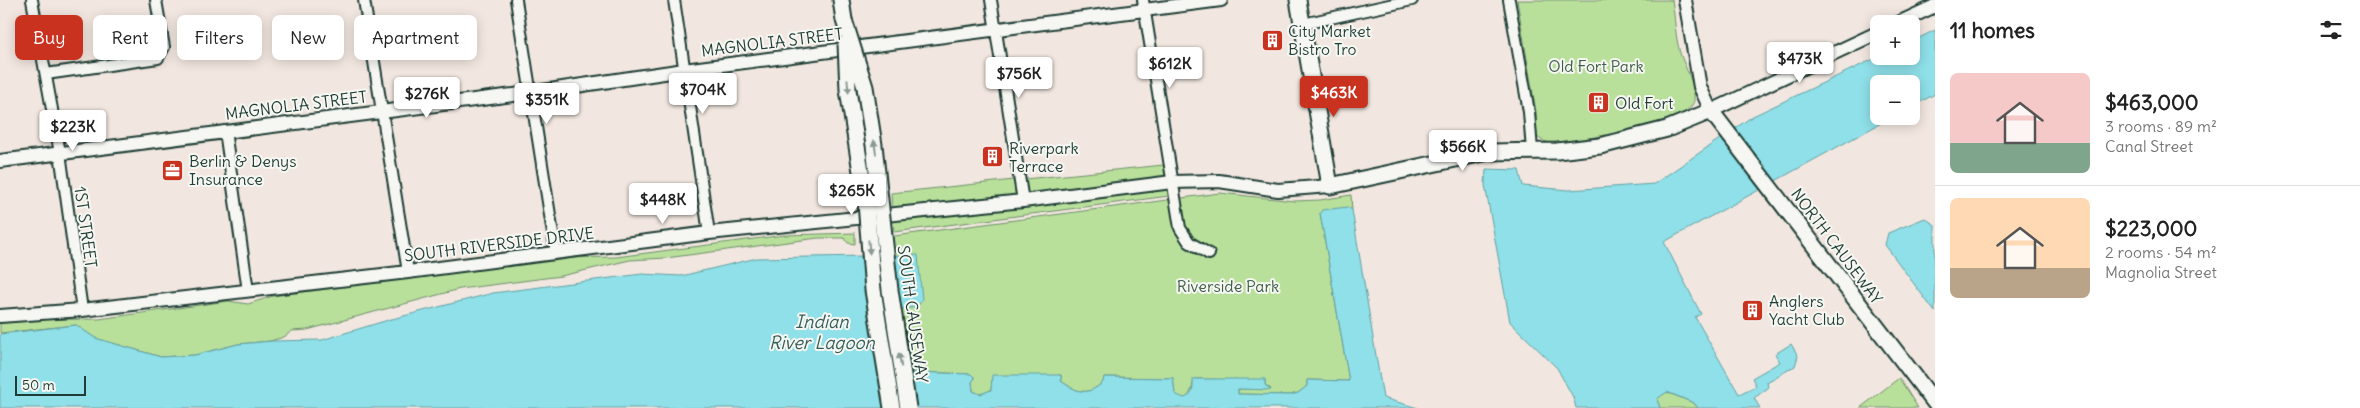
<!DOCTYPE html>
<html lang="en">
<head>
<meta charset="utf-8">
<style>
	:root { --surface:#fff; --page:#f6f6f6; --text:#222; --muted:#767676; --line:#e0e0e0; --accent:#c8321e }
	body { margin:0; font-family:Delius,sans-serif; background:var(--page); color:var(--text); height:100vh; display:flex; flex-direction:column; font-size:19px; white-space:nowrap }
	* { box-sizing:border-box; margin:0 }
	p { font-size:16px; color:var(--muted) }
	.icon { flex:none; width:28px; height:28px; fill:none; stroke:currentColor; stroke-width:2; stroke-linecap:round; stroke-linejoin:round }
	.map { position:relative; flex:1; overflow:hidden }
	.drawer { display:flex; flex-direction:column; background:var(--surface); width:425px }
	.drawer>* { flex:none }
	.guide { position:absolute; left:15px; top:15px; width:475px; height:45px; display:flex; gap:10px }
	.tools { position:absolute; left:1870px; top:15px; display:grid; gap:10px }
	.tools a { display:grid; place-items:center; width:50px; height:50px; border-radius:8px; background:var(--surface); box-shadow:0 2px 12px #0003; font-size:25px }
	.scale { position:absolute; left:15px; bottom:12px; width:71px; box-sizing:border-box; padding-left:5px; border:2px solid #1f3d34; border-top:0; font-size:14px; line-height:18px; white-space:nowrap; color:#1f3d34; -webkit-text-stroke:4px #f6f6f2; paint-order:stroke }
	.price { position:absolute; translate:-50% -42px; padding:0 11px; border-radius:5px; background:#fff; color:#222; font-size:16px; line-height:32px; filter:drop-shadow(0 1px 2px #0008) }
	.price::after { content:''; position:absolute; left:50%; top:30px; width:15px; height:11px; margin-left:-8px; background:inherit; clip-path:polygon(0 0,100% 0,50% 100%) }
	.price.on { background:var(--accent); color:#fff }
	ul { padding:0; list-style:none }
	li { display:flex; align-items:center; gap:15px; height:125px; padding:0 15px }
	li+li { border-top:1px solid var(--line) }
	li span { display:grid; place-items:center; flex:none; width:140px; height:100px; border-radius:8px; color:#555 }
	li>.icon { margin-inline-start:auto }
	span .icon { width:60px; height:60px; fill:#fffc; stroke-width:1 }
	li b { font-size:21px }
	h2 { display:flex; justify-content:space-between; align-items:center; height:60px; padding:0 15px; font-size:21px }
	.tag { padding:0 18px; border-radius:8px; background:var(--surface); box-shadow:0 2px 12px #0003; font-size:18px; line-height:45px }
	.tag.on { background:var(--accent); color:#fff }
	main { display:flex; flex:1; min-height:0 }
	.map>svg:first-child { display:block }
	.green { fill:#b9e09b; stroke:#6c8e68 }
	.water { fill:#8fe0e9; stroke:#629fa1 }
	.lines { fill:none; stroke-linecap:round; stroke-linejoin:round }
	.minor-casing { stroke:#1f3d34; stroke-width:14 }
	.tertiary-casing { stroke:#1f3d34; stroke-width:16 }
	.secondary-casing { stroke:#1f3d34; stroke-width:19 }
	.minor { stroke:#f6f6f2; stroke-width:10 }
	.tertiary { stroke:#f6f6f2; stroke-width:12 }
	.secondary { stroke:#f6f6f2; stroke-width:15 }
	.secondary-bridge-casing { stroke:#1f3d34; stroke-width:19; stroke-linecap:butt }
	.secondary-bridge { stroke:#f6f6f2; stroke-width:15 }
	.oneway { fill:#8a9a93 }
	.labels { text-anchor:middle; stroke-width:4; stroke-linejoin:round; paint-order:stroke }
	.poi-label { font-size:16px; fill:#1f3d34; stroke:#f6f6f2; text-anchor:start }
	.street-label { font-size:16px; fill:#1f3d34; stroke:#f6f6f2 }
	.park-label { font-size:16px; fill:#3e5e49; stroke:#f6f6f2 }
	.water-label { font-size:18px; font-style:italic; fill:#355e58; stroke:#f6f6f2 }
</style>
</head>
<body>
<main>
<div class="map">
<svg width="1935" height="408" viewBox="0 0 1935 408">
	<rect width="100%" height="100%" fill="#f2e7e0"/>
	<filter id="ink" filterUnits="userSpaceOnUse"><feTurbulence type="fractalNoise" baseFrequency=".02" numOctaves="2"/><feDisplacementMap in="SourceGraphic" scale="10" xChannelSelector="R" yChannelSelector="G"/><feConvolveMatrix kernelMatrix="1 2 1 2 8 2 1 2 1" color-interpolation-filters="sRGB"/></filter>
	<g filter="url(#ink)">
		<g class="green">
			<path d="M1517,0H1672C1675,17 1675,36 1680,53C1685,68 1696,85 1694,101C1693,105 1688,110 1685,112C1661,125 1582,141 1554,143C1547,143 1543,141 1537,137L1536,112Z"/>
			<polygon points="1164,165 1166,178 1027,196 1025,179"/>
			<polygon points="1014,180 1016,197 892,210 891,193"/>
			<polygon points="1168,187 1169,196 894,232 893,219"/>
			<path d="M1220,193L1294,201L1320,200L1351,195L1352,210L1348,207L1320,213L1349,381L1307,380V386L1298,393L1290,395L1238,394V389H1271L1265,385V380L1194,379C1192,389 1189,406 1175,394L1173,378L1104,377L1103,382C1087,397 1077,392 1061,381V375L992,384C991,392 987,393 980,394L973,391L972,382L974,378L971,374L890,371L879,238Z"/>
			<polygon points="855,233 855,244 848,243 844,238 818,238 666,258 630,260 561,276 460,289 307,330 292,331 284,337 270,341 238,344 195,355 161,357 95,338 76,325 0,333 0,320 99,319 228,301 248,304 273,296 560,258 616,257 785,235"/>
			<polygon points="1899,378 1918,408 1860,408"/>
			<polygon points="1666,392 1694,403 1698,408 1660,408 1657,399"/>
		</g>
		<g class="water">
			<polygon points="1935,30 1935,94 1911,107 1911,84 1879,84 1879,116 1894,116 1664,242 1701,314 1695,317 1739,394 1756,386 1752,378 1780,362 1775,354 1791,344 1798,356 1795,366 1767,382 1768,388 1754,398 1760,408 1698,408 1694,403 1667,392 1657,399 1660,408 1576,408 1573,397 1557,368 1510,322 1485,185 1486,169 1519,170 1523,186 1569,190 1654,184 1753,116 1880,56 1911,56 1911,42"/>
			<path d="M1348,207L1352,210L1383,398L1418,408H0V334L76,325L95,338L161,357L195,355L238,344L272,341L322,340L388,320L493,293L642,274L681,276L757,258L918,255L922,300L917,307L901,309L912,372L971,374L975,378L972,382L973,391L980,394L991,390L992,375H1061V381C1077,392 1087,397 1103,382L1104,377L1173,378L1175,394L1184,398C1194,395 1193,387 1193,379H1265V385L1271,390L1238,389V394L1290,395L1298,393L1307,386V380L1349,381L1320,213L1322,210Z"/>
			<polygon points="1925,218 1935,225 1935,312 1885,245 1888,233"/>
		</g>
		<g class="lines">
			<defs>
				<g id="minor">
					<polyline points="32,0 60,153 82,310"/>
					<polyline points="364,0 408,272"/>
					<polyline points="516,0 556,253"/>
					<polyline points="674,0 709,233"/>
					<polyline points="991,0 1023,201"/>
					<polyline points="1143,0 1180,228 1189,242 1209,254"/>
					<polyline points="1509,0 1529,112 1532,151"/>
					<polyline points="1303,24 1412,0"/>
					<polyline points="46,74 158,58 164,47 156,0"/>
					<polyline points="225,131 248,291"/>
				</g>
				<g id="tertiary">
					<polyline points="1685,0 1700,87 1711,111 1879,32"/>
					<polyline points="1896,24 1935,6"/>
					<polyline points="0,161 529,93 684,70 1221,0"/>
					<polyline points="0,316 82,310 408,272 709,233 1023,201 1172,182 1219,181 1278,190 1330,186"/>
				</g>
				<g id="secondary">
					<polyline points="841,0 844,20"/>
					<polyline points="1298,0 1330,186 1488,152 1557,151 1600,146 1667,129 1711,111 1935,403"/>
				</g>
			</defs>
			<use href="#minor" class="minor-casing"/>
			<use href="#tertiary" class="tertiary-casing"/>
			<use href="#secondary" class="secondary-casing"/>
			<use href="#minor" class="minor"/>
			<use href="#tertiary" class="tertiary"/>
			<use href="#secondary" class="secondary"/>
			<defs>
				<g id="secondary-bridge">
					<polyline points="844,20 865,87 874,145 890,290 908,408"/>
					<polyline points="846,44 848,90 866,203 873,290 892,408"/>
				</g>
			</defs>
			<use href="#secondary-bridge" class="secondary-bridge-casing"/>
			<use href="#secondary-bridge" class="secondary-bridge"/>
		</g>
		<defs><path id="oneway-solid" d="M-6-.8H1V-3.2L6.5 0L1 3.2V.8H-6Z" transform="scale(1.25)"/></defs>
		<g class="oneway">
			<use href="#oneway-solid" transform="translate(848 86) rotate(85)"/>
			<use href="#oneway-solid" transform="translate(875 147) rotate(-98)"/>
			<use href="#oneway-solid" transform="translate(869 247) rotate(85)"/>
			<use href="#oneway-solid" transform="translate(900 360) rotate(-100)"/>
		</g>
	</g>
	<defs>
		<symbol id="building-square" viewBox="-11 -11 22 22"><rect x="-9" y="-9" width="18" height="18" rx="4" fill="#c8321e" stroke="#f6f6f2"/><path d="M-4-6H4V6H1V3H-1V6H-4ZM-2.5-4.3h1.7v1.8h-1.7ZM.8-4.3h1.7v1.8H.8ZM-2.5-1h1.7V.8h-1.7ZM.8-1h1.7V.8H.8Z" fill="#fff"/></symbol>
		<symbol id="office-square" viewBox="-11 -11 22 22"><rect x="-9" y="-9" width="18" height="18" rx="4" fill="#c8321e" stroke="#f6f6f2"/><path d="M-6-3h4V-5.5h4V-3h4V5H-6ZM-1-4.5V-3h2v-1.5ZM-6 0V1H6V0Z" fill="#fff"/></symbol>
	</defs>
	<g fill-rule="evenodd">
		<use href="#building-square" x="1260" y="28" width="25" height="25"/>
		<use href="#building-square" x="1586" y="90" width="25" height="25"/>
		<use href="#building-square" x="980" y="144" width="25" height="25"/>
		<use href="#office-square" x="160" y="158" width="25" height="25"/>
		<use href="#building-square" x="1740" y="298" width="25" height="25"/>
	</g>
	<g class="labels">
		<g class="poi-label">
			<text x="1288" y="37">City Market<tspan x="1288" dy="18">Bistro Tro</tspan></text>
			<text x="1615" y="109">Old Fort</text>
			<text x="1009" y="154">Riverpark<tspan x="1009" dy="18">Terrace</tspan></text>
			<text x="189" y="167">Berlin &amp; Denys<tspan x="189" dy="18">Insurance</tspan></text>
			<text x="1769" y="307">Anglers<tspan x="1769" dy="18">Yacht Club</tspan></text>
		</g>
		<g class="street-label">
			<text transform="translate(772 42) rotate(-7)" y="6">MAGNOLIA STREET</text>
			<text transform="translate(296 105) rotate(-7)" y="6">MAGNOLIA STREET</text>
			<text transform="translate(86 227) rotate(82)" y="6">1ST STREET</text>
			<text transform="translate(499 244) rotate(-7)" y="6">SOUTH RIVERSIDE DRIVE</text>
			<text transform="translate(1837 246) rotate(53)" y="6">NORTH CAUSEWAY</text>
			<text transform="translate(913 314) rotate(82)" y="6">SOUTH CAUSEWAY</text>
		</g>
		<g class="park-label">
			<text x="1596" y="72">Old Fort Park</text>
			<text x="1228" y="292">Riverside Park</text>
		</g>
		<g class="water-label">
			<text x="822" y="328">Indian<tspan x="822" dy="21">River Lagoon</tspan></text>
		</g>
	</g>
</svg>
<div class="tools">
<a>+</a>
<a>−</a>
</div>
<div class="scale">50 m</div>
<b class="price" style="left:1800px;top:84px">$473K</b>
<b class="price" style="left:1170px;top:89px">$612K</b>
<b class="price" style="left:1019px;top:99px">$756K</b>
<b class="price" style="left:703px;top:115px">$704K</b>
<b class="price on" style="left:1334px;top:118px">$463K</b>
<b class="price" style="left:427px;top:119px">$276K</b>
<b class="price" style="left:547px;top:125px">$351K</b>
<b class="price" style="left:73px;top:152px">$223K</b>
<b class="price" style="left:1463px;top:172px">$566K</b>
<b class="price" style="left:852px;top:216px">$265K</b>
<b class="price" style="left:663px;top:225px">$448K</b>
<div class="guide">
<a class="tag on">Buy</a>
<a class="tag">Rent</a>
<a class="tag">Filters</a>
<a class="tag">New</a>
<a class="tag">Apartment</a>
</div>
</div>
<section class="drawer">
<h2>11 homes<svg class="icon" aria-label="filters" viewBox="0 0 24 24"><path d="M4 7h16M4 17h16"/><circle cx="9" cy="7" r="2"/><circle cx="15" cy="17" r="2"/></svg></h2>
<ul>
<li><span style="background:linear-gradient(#f6c9c9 70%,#7fa58c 0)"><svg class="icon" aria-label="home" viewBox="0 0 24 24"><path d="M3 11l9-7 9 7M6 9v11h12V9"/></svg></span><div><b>$463,000</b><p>3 rooms · 89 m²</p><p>Canal Street</p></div></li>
<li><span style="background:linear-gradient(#ffd9b3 70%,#b9a48a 0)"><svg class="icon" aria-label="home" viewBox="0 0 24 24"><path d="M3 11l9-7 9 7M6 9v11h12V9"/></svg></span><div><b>$223,000</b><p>2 rooms · 54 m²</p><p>Magnolia Street</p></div></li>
</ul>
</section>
</main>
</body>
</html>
